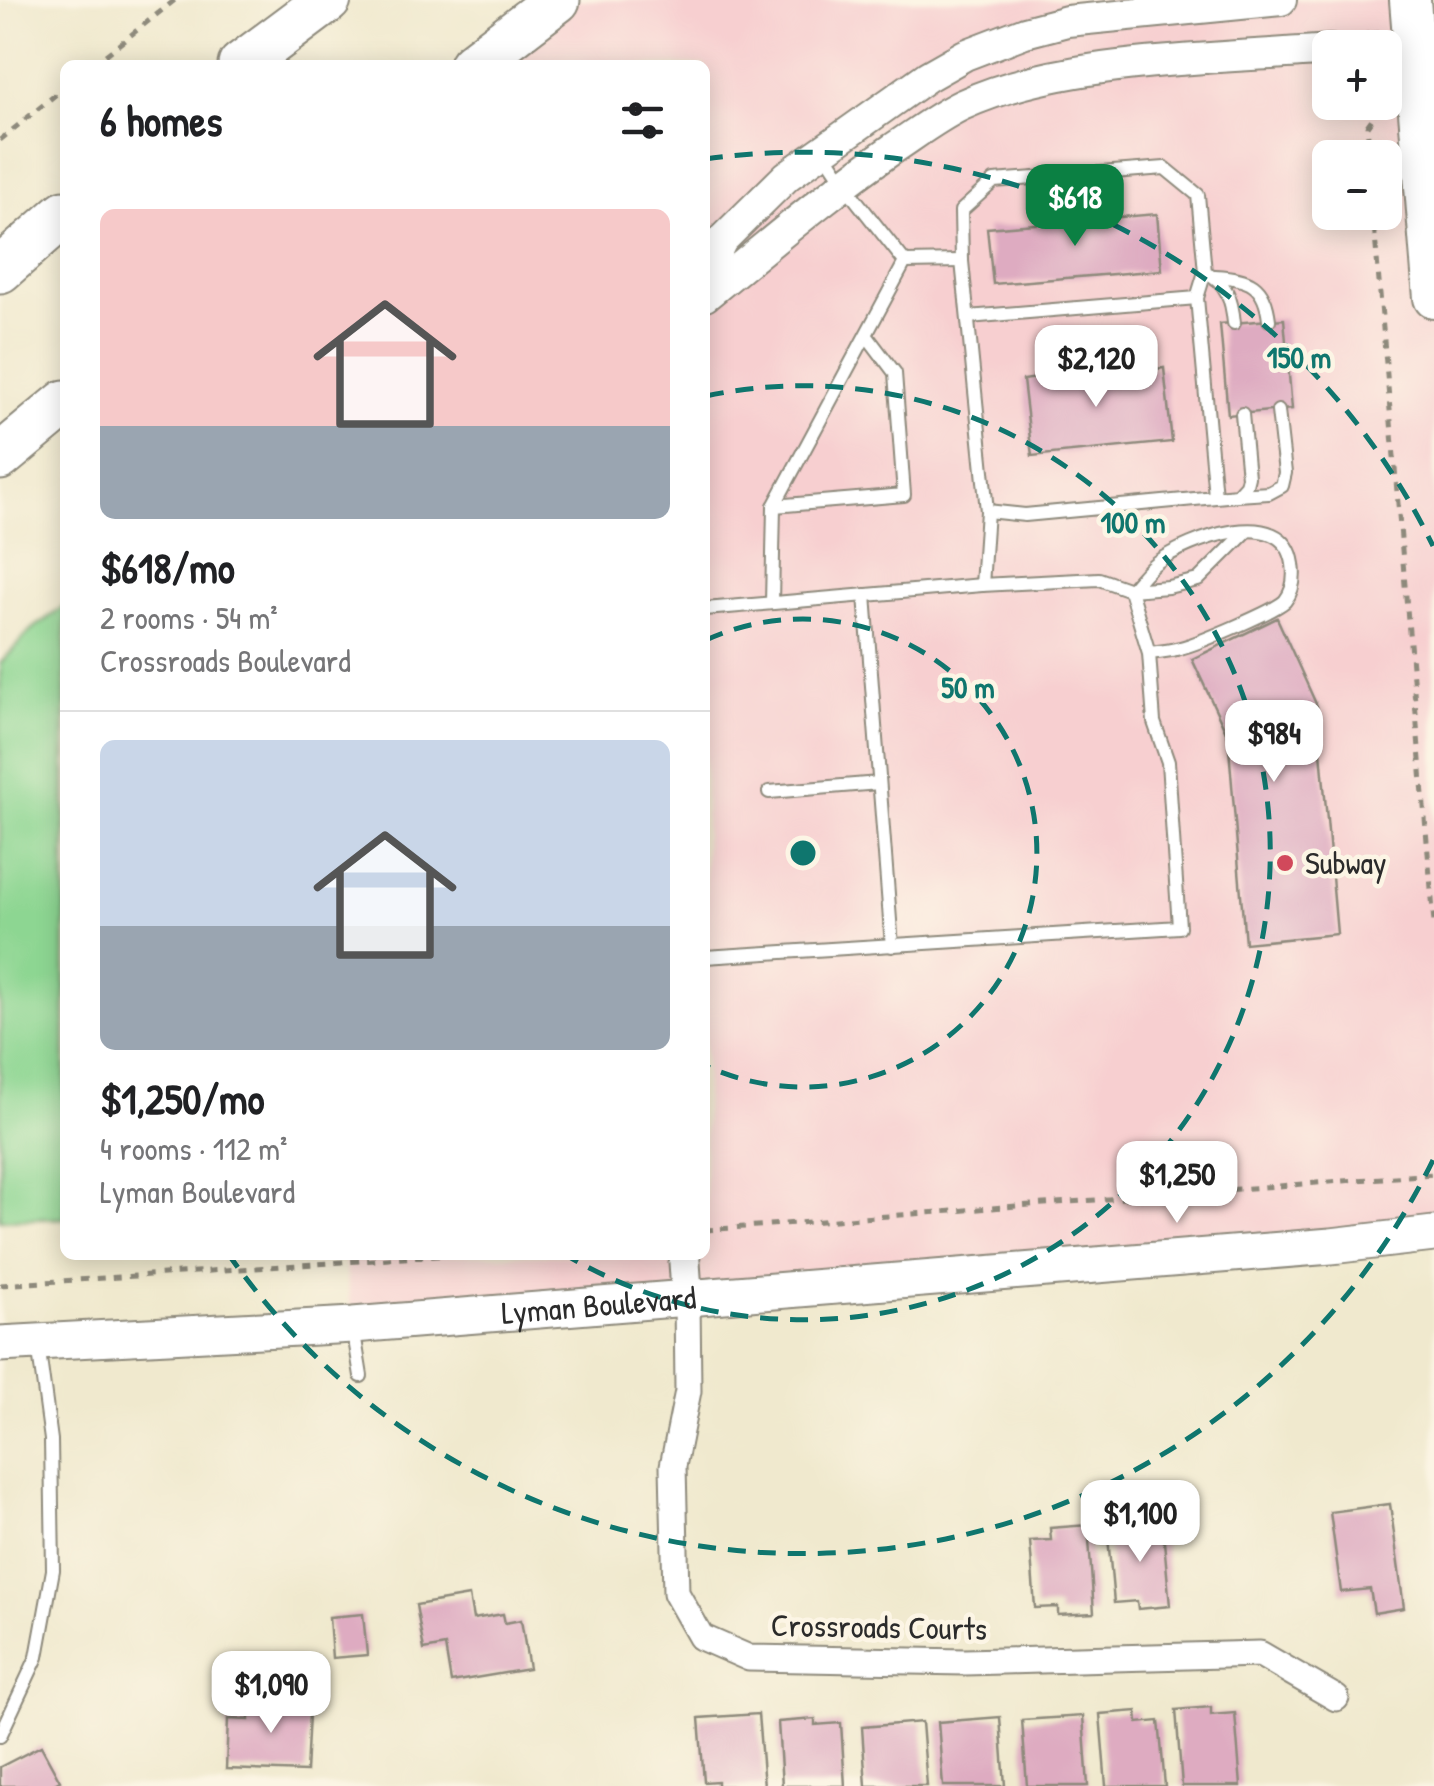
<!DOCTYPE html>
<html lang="en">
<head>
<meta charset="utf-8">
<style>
	:root { --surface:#fff; --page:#f2f2f2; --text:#202124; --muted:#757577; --line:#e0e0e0; --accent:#0b8043 }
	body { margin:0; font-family:"Patrick Hand",sans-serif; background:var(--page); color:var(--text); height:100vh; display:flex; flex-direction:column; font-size:38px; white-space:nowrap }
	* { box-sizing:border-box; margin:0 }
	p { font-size:32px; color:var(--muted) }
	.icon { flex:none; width:55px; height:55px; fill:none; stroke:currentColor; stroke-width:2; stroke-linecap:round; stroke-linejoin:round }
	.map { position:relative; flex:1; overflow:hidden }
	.side { position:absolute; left:60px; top:60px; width:650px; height:1200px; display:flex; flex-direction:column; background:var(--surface); border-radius:15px; box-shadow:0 5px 25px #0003 }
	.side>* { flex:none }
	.fabs { position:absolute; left:1312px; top:30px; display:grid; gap:20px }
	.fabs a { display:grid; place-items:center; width:90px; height:90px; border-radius:15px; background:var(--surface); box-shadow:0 5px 25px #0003; font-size:50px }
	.price { position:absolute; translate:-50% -85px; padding:0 22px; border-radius:20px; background:#fff; color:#222; font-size:32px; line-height:65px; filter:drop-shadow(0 2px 5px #0008) }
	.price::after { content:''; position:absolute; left:50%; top:60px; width:30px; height:22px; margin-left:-15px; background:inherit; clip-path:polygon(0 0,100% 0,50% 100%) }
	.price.selected { background:var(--accent); color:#fff }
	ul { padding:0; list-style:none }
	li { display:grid; align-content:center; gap:20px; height:530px; padding:0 40px }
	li+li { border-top:2px solid var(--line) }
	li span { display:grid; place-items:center; height:310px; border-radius:15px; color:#555 }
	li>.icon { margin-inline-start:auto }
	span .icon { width:180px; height:180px; fill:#fffc; stroke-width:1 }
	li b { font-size:42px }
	h2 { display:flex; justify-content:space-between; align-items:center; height:120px; padding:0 40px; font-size:42px }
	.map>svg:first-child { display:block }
	.built { fill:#f7cfd0; fill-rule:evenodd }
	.green { fill:#8dd692; stroke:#5c805e; stroke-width:2.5 }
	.building { fill:#deabc1 }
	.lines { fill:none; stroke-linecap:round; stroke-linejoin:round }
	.service-casing { stroke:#8e8a7c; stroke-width:16 }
	.minor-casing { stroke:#8e8a7c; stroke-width:29 }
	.tertiary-casing { stroke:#8e8a7c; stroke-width:34 }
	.secondary-casing { stroke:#8e8a7c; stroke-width:39 }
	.primary-casing { stroke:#8e8a7c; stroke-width:44 }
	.motorway-casing { stroke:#8e8a7c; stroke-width:49 }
	.path { stroke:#8e8a7c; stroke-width:5; stroke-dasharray:8 8; stroke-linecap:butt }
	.service { stroke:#fff; stroke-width:12 }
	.minor { stroke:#fff; stroke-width:25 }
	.tertiary { stroke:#fff; stroke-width:30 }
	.secondary { stroke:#fff; stroke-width:35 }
	.primary { stroke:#fff; stroke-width:40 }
	.motorway { stroke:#fff; stroke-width:45 }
	.ring { fill:none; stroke:#0f766e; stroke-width:5; stroke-dasharray:18 12 }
	.poi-dot { fill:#d1495b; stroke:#fcf5e5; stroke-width:4 }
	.labels { text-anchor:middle; stroke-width:9; stroke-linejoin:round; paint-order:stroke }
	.poi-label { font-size:32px; fill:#2b2b2b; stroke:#fcf5e5; text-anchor:start }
	.street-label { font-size:32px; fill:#2b2b2b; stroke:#fcf5e5 }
	.centre { fill:#0f766e; stroke:#fcf5e5; stroke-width:5 }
	.ring-label { font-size:30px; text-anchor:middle; font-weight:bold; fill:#0f766e; stroke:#fcf5e5; stroke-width:9; stroke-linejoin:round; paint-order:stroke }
</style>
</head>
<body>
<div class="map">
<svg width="1434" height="1786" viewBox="0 0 1434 1786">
	<rect width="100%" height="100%" fill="#fcf5e5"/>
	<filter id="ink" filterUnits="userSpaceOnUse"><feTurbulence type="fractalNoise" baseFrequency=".01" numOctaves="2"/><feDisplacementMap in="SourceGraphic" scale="20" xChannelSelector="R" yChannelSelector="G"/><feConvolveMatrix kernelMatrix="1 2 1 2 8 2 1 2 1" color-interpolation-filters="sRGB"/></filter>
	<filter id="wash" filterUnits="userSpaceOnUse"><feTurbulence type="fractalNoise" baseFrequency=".0048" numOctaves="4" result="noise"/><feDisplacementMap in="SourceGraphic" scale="40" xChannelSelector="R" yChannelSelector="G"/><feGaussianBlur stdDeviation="2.25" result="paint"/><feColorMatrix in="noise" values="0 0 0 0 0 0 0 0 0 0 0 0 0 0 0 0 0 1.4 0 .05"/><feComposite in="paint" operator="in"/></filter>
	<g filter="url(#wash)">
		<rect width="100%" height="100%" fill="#f0e9ce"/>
		<path class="built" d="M562,0H1410L1434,45V1237L353,1325L344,1255H705V65H478ZM1330,48H1385V102H1330ZM1330,158H1385V212H1330Z"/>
		<polygon class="green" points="65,606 65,1218 0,1220 0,664 31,630"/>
		<g id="blocks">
			<g class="building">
				<polygon points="1157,214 1162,270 993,284 987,228"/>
				<polygon points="1284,319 1292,409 1228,415 1220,324"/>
				<polygon points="1075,360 1077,378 1164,368 1172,442 1032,456 1023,380 1045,377 1044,363"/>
				<polygon points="1277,618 1317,706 1337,934 1245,943 1228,736 1192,659"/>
				<polygon points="1390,1504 1404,1608 1374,1613 1370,1589 1341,1592 1330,1512"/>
				<polygon points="1162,1520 1170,1606 1138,1609 1137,1601 1114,1603 1108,1537 1122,1536 1120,1524"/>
				<polygon points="1088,1525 1094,1613 1058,1615 1058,1607 1035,1608 1030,1541 1051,1540 1050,1528"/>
				<polygon points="469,1596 473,1619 503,1614 505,1623 521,1620 529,1669 451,1682 445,1646 424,1650 416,1605"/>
				<polygon points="363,1614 367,1655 332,1658 329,1617"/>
				<polygon points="265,1692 310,1694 306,1772 226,1769 228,1719 249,1720 249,1710 264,1711"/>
				<polygon points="1211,1707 1211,1715 1235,1713 1241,1786 1182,1786 1176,1710"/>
				<polygon points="1137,1711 1138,1723 1159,1721 1165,1786 1106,1786 1100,1714"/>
				<polygon points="758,1714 764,1786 717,1786 717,1781 704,1782 699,1718"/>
				<polygon points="1083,1716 1088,1786 1027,1786 1022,1720"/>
				<polygon points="1000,1717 1005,1786 943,1786 938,1722"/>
				<polygon points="815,1719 815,1725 841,1723 845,1786 782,1786 778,1722"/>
				<polygon points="922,1722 927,1786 866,1786 862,1727"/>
				<polygon points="41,1746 60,1781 50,1786 0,1786 0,1767"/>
			</g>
		</g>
	</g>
	<g filter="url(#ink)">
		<use href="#blocks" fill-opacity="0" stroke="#8e8a7c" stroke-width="2.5"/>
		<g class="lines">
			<defs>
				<g id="service">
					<polyline points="824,152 856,200 905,262 962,261"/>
					<path d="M1215,276C1249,278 1265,284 1269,320"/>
					<polyline points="1197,298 1215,496"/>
					<polyline points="968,317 1197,298 1205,272"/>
					<polyline points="1237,495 1269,493 1282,486 1285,473 1278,411"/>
					<polyline points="774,506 904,495 895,373 867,336"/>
					<polyline points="987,511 1025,515 1237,495 1246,485 1248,477 1242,414"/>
					<path d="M1130,590C1138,582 1147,569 1157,562C1188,540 1284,502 1293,564C1295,577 1293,591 1285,601C1275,611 1197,644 1180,648C1170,651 1159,652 1149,653"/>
					<polyline points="1130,590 1168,587 1198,580 1246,532"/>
					<polyline points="865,595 892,946"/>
					<polyline points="772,603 774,506 905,262"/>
					<polyline points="705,609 982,585"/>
					<polyline points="769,792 879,783"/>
					<path d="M705,957L1179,927L1168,762L1154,722L1149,653L1130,590L1099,579L982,585L987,511L962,261L961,211L994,181L1165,168L1198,195L1205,272C1227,281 1232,301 1234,323"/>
					<polyline points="353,1327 361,1376"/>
					<polyline points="0,1736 37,1657 53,1570 51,1440 38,1344"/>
				</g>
				<polyline id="minor" points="687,1298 688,1391 673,1466 676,1593 701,1637 749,1658 965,1662 1260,1654 1336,1698"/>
				<g id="tertiary">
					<polyline points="1371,48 1434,45"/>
					<polyline points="705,275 722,240 787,176 928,76 965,55 1025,32 1067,21 1281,0"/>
					<path d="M705,296C767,246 826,195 891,150C914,135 937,117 962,105C1062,58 1219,59 1330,50"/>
					<polyline points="684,1255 687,1298"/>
				</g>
				<g id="secondary">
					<path id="s1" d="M0,1344L353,1325L1331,1246L1434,1234"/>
				</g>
				<polyline id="primary" points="1410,0 1434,298"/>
				<g id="motorway">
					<polyline points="241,65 328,0"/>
					<polyline points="472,65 557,0"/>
					<polyline points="0,270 65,213"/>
					<polyline points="0,457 65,403"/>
				</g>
			</defs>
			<use href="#service" class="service-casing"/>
			<use href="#minor" class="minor-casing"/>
			<use href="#tertiary" class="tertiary-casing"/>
			<use href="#secondary" class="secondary-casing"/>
			<use href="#primary" class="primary-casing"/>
			<use href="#motorway" class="motorway-casing"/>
			<g class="path">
				<polyline points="93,65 175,0"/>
				<polyline points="0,140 65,87"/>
				<polyline points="1370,158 1367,126 1381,106"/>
				<polyline points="1373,212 1434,923"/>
				<polyline points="705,1230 1434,1174"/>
				<polyline points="0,1285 449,1255"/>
			</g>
			<use href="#service" class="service"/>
			<use href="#minor" class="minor"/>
			<use href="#tertiary" class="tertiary"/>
			<use href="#secondary" class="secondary"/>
			<use href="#primary" class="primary"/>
			<use href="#motorway" class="motorway"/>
		</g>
	</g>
	<g class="ring">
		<path d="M706 640A234 234 0 1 1 706 1066"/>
		<path d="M706 396A467 467 0 1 1 566 1255"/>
		<path d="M1433 1160A701 701 0 0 1 229 1255M705 159A701 701 0 0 1 1433 546"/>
	</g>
	<circle class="poi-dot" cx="1285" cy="863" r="10"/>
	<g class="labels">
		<g class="poi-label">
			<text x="1305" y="874">Subway</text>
		</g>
		<g class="street-label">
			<text dy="11" stroke="none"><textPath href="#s1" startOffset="600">Lyman Boulevard</textPath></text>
			<text transform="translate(879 1627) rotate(1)" y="11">Crossroads Courts</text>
		</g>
	</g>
	<circle cx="803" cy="853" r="15" class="centre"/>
	<g class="ring-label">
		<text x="1299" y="368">150 m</text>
		<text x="1133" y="533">100 m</text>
		<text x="968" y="698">50 m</text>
	</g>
</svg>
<div class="fabs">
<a>+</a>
<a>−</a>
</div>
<b class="price selected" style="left:1075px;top:249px">$618</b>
<b class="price" style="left:1096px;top:410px">$2,120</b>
<b class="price" style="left:1274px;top:785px">$984</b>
<b class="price" style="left:1177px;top:1226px">$1,250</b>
<b class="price" style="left:1140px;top:1565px">$1,100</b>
<b class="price" style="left:271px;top:1736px">$1,090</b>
<section class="side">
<h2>6 homes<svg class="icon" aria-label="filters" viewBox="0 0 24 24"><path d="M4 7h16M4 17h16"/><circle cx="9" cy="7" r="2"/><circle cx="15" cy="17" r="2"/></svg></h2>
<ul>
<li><span style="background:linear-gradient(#f6c9c9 70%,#9aa5b1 0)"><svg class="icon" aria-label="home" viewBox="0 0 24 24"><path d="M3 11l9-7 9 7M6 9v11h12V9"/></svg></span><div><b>$618/mo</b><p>2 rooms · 54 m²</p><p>Crossroads Boulevard</p></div></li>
<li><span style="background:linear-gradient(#c9d6e8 60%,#9aa5b1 0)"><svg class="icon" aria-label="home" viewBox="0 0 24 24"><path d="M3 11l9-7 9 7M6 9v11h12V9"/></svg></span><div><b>$1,250/mo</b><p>4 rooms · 112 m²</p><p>Lyman Boulevard</p></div></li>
</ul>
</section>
</div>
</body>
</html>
